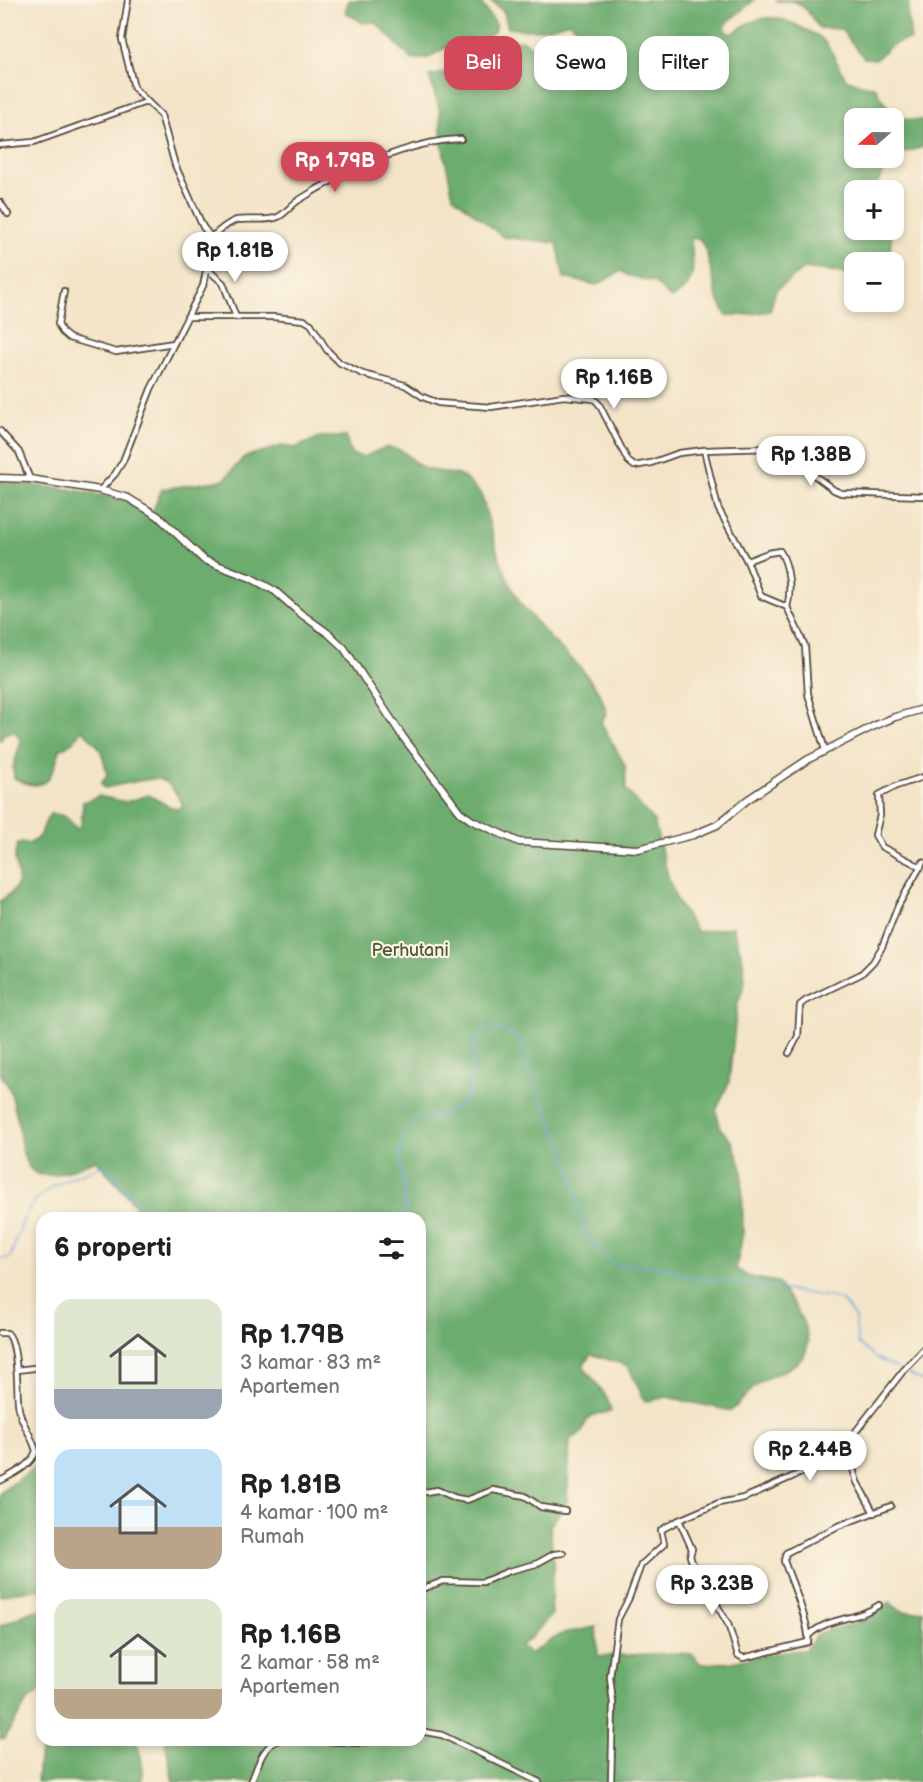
<!DOCTYPE html>
<html lang="id">
<head>
<meta charset="utf-8">
<style>
	:root { --surface:#fff; --page:#f6f6f6; --text:#202124; --muted:#757577; --accent:#d1495b }
	body { margin:0; font-family:"Balsamiq Sans",sans-serif; background:var(--page); color:var(--text); height:100vh; display:flex; flex-direction:column; font-size:22px; white-space:nowrap }
	* { box-sizing:border-box; margin:0 }
	p { font-size:20px; color:var(--muted) }
	.icon { flex:none; width:33px; height:33px; fill:none; stroke:currentColor; stroke-width:2; stroke-linecap:round; stroke-linejoin:round }
	.map { position:relative; flex:1; overflow:hidden }
	.details { position:absolute; left:36px; top:1212px; width:390px; height:534px; display:flex; flex-direction:column; background:var(--surface); border-radius:18px; box-shadow:0 3px 9px #0003 }
	.details>* { flex:none }
	.top-card { position:absolute; left:444px; top:36px; width:388px; height:54px; display:flex; gap:12px }
	.needle { width:39px; rotate:250deg }
	.buttons { position:absolute; left:844px; top:108px; display:grid; gap:12px }
	.buttons a { display:grid; place-items:center; width:60px; height:60px; border-radius:12px; background:var(--surface); box-shadow:0 3px 9px #0003; font-size:30px }
	.price { position:absolute; translate:-50% -51px; padding:0 14px; border-radius:21px; background:#fff; color:#222; font-size:20px; line-height:39px; filter:drop-shadow(0 2px 3px #0008) }
	.price::after { content:''; position:absolute; left:50%; top:36px; width:18px; height:14px; margin-left:-9px; background:inherit; clip-path:polygon(0 0,100% 0,50% 100%) }
	.price.selected { background:var(--accent); color:#fff }
	ul { padding:0; list-style:none }
	li { display:flex; align-items:center; gap:18px; height:150px; padding:0 18px }
	li span { display:grid; place-items:center; flex:none; width:168px; height:120px; border-radius:18px; color:#555 }
	li>.icon { margin-inline-start:auto }
	span .icon { width:72px; height:72px; fill:#fffc; stroke-width:1 }
	li b { font-size:26px }
	h2 { display:flex; justify-content:space-between; align-items:center; height:72px; padding:0 18px; font-size:26px }
	.chip { padding:0 21px; border-radius:18px; background:var(--surface); box-shadow:0 3px 9px #0003; font-size:21px; line-height:54px }
	.chip.selected { background:var(--accent); color:#fff }
	.map>svg:first-child { display:block }
	.forest { fill:#6cac6e; stroke:#546b46; stroke-width:1.5 }
	.lines { fill:none; stroke-linecap:round; stroke-linejoin:round }
	.stream { stroke:#6ca2d9; stroke-width:1.5 }
	.minor-casing { stroke:#574638; stroke-width:8 }
	.tertiary-casing { stroke:#574638; stroke-width:9 }
	.minor { stroke:#fff; stroke-width:4.5 }
	.tertiary { stroke:#fff; stroke-width:6 }
	.labels { text-anchor:middle; stroke-width:4.5; stroke-linejoin:round; paint-order:stroke }
	.park-label { font-size:18px; fill:#51593b; stroke:#fcf5e5 }
</style>
</head>
<body>
<div class="map">
<svg width="923" height="1782" viewBox="0 0 923 1782">
	<rect width="100%" height="100%" fill="#fcf5e5"/>
	<filter id="ink" filterUnits="userSpaceOnUse"><feTurbulence type="fractalNoise" baseFrequency=".0167" numOctaves="2"/><feDisplacementMap in="SourceGraphic" scale="12" xChannelSelector="R" yChannelSelector="G"/><feConvolveMatrix kernelMatrix="1 2 1 2 8 2 1 2 1" color-interpolation-filters="sRGB"/></filter>
	<filter id="wash" filterUnits="userSpaceOnUse"><feTurbulence type="fractalNoise" baseFrequency=".008" numOctaves="4" result="noise"/><feDisplacementMap in="SourceGraphic" scale="24" xChannelSelector="R" yChannelSelector="G"/><feGaussianBlur stdDeviation="1.35" result="paint"/><feColorMatrix in="noise" values="0 0 0 0 0 0 0 0 0 0 0 0 0 0 0 0 0 1.4 0 .05"/><feComposite in="paint" operator="in"/></filter>
	<g filter="url(#wash)">
		<rect width="100%" height="100%" fill="#f3e4c8"/>
		<g class="forest">
			<polygon points="349,0 479,0 496,24 494,32 473,43 443,49 428,58 412,60 375,22 363,23 345,12"/>
			<path d="M490,0H754L728,22L724,30L732,34C758,13 777,13 806,30C811,33 818,35 822,39C833,50 838,67 847,80L876,88C886,110 899,123 923,120V147L894,156V118H855V158H893L875,186L877,190H855V230H892L889,262H855V279L838,272L805,268L776,290L770,311L744,315H726L717,297L706,250L699,238L691,239C693,265 699,285 671,298L654,282L627,275L621,271L597,285L564,278L557,243L503,237L453,196L442,145L440,111L429,76L446,72L452,64L482,59L501,42L521,40L543,53L569,56L588,46L586,33L569,22C547,30 531,32 508,28L504,12Z"/>
			<path d="M775,0H909L908,15L911,40C896,40 886,48 877,59L864,58L841,29L819,28C811,17 804,2 790,1C784,0 780,2 775,0Z"/>
			<path d="M320,437H346L351,454L363,457L386,447L401,450L423,468L462,476L481,494L498,554L510,584L521,604L548,636L580,667L600,693L607,713L601,722L625,765L626,790L654,821L669,880L678,903L697,932L733,927L743,961L745,982L737,1006L729,1082L716,1111L721,1129L733,1143L742,1169L743,1233L736,1269L749,1277L777,1282C790,1299 820,1336 802,1358C792,1370 775,1373 762,1381C751,1389 741,1402 731,1411L667,1397L645,1402L628,1366L591,1354L583,1366C593,1382 608,1391 611,1412C593,1414 587,1414 582,1433L570,1439L567,1502L550,1526L554,1568L551,1596L552,1614L532,1637L521,1645L529,1654L563,1633L596,1627L598,1656L679,1653L692,1654L701,1664L732,1662L785,1651L805,1650L819,1633L864,1621L890,1602C898,1612 911,1614 923,1610V1782H173L165,1740H420V1218H154L143,1214L96,1160C81,1165 64,1175 47,1175C23,1176 21,1147 19,1129C17,1117 14,1105 11,1093C9,1086 4,1079 0,1073V901C36,878 6,871 18,843L23,842L28,844C44,837 41,827 50,814C65,813 68,819 77,829L81,825L83,802L99,796L126,802L149,795L168,806L178,809L183,806C178,795 170,781 157,779C147,778 115,786 104,788L101,783L107,775C105,765 103,751 95,743C91,738 86,735 82,729L74,741L60,750C52,779 45,795 14,778L13,767L21,741L15,732L5,733L0,741V481L69,489L126,500L151,515L162,489L224,480L244,457L282,446L295,448Z"/>
			<polygon points="42,1461 42,1589 15,1592 0,1596 0,1493"/>
			<polygon points="42,1610 42,1691 27,1701 5,1738 0,1739 0,1626 32,1611"/>
			<polygon points="47,1740 136,1740 142,1761 142,1782 37,1782 39,1758"/>
		</g>
		<g class="lines">
			<g class="stream">
				<polyline points="236,1218 242,1216 245,1218"/>
				<polyline points="404,1218 406,1208 400,1155 403,1132 417,1118 441,1115 459,1107 471,1091 474,1040 491,1026 519,1038 524,1058 570,1165 584,1233 614,1265 658,1266 696,1278 774,1288 841,1299 855,1318 858,1343 876,1358 901,1370"/>
				<path d="M0,1259L10,1258C16,1242 21,1220 31,1206C45,1186 82,1172 104,1166C124,1182 134,1210 160,1218"/>
				<polyline points="905,1372 923,1381"/>
			</g>
		</g>
	</g>
	<g filter="url(#ink)">
		<g class="lines">
			<defs>
				<g id="minor">
					<polyline points="0,145 34,142 146,102"/>
					<polyline points="0,202 8,214"/>
					<path d="M211,237C218,232 228,222 237,220C250,218 266,222 278,217C286,213 292,204 299,200C343,172 408,141 461,139"/>
					<polyline points="207,269 223,283 236,317"/>
					<polyline points="64,291 58,324 62,332 69,338 116,352 174,343"/>
					<polyline points="187,317 274,317 304,320 311,324 327,350 340,363 363,374 405,385 423,397 438,403 491,407 564,396 594,399 599,404 628,461 634,466 651,463 679,453 704,450 718,508 747,561 761,596 787,607 805,646 808,694 825,750"/>
					<polyline points="0,431 19,452 30,479"/>
					<polyline points="704,450 775,448 786,454 834,490 841,493 923,496"/>
					<polyline points="100,490 115,474 123,461 151,389 203,286 209,256 211,237 203,227 175,165 161,115 134,88 122,39 128,0"/>
					<path d="M747,561L768,553L780,551C789,566 792,591 787,607"/>
					<polyline points="921,867 882,847 875,835 880,815 879,795 896,786 923,777"/>
					<polyline points="789,1053 798,1036 800,1005 805,1001 861,974 873,962 882,947 898,906 923,862"/>
					<path d="M0,1333H7C18,1342 17,1387 18,1402C19,1421 31,1433 36,1451C31,1466 13,1474 0,1481"/>
					<polyline points="17,1370 42,1367"/>
					<polyline points="846,1447 857,1482 874,1513"/>
					<polyline points="420,1493 437,1490 456,1498 467,1500 493,1490 525,1496 541,1507 565,1511"/>
					<polyline points="679,1520 719,1503 744,1498 835,1458 903,1371 923,1350"/>
					<polyline points="420,1590 443,1581 483,1582 509,1571 536,1564 554,1554 563,1553"/>
					<path d="M809,1635C830,1616 856,1621 879,1605"/>
					<polyline points="420,1731 442,1735 539,1782"/>
					<polyline points="309,1740 358,1743 380,1740"/>
					<path d="M251,1782C258,1766 262,1745 280,1740"/>
					<path d="M611,1782L613,1704L610,1677L618,1619L629,1598L641,1565L664,1544L661,1530L679,1520L692,1549L690,1556L692,1562L728,1624L738,1655L743,1658L808,1642C811,1626 790,1578 784,1561L786,1553L838,1526L891,1506"/>
				</g>
				<polyline id="tertiary" points="0,478 30,479 100,490 128,498 158,516 204,560 251,578 275,591 300,613 329,634 344,648 403,737 460,812 471,820 519,842 638,849 693,835 717,825 747,800 807,760 874,726 895,717 923,709"/>
			</defs>
			<use href="#minor" class="minor-casing"/>
			<use href="#tertiary" class="tertiary-casing"/>
			<use href="#minor" class="minor"/>
			<use href="#tertiary" class="tertiary"/>
		</g>
	</g>
	<g class="labels">
		<g class="park-label">
			<text x="410" y="956">Perhutani</text>
		</g>
	</g>
</svg>
<div class="buttons">
<a><svg class="needle" viewBox="-14 -14 28 28"><path d="M0-13l5 13h-10z" fill="#e53935"/><path d="M0 13l5-13h-10z" fill="#757577"/></svg></a>
<a>+</a>
<a>−</a>
</div>
<b class="price selected" style="left:335px;top:193px">Rp 1.79B</b>
<b class="price" style="left:235px;top:283px">Rp 1.81B</b>
<b class="price" style="left:614px;top:410px">Rp 1.16B</b>
<b class="price" style="left:811px;top:487px">Rp 1.38B</b>
<b class="price" style="left:810px;top:1482px">Rp 2.44B</b>
<b class="price" style="left:712px;top:1616px">Rp 3.23B</b>
<div class="top-card">
<a class="chip selected">Beli</a>
<a class="chip">Sewa</a>
<a class="chip">Filter</a>
</div>
<section class="details">
<h2>6 properti<svg class="icon" aria-label="filters" viewBox="0 0 24 24"><path d="M4 7h16M4 17h16"/><circle cx="9" cy="7" r="2"/><circle cx="15" cy="17" r="2"/></svg></h2>
<ul>
<li><span style="background:linear-gradient(#dfe7d0 75%,#9aa5b1 0)"><svg class="icon" aria-label="home" viewBox="0 0 24 24"><path d="M3 11l9-7 9 7M6 9v11h12V9"/></svg></span><div><b>Rp 1.79B</b><p>3 kamar · 83 m²</p><p>Apartemen</p></div></li>
<li><span style="background:linear-gradient(#bfe0f5 65%,#b9a48a 0)"><svg class="icon" aria-label="home" viewBox="0 0 24 24"><path d="M3 11l9-7 9 7M6 9v11h12V9"/></svg></span><div><b>Rp 1.81B</b><p>4 kamar · 100 m²</p><p>Rumah</p></div></li>
<li><span style="background:linear-gradient(#dfe7d0 75%,#b9a48a 0)"><svg class="icon" aria-label="home" viewBox="0 0 24 24"><path d="M3 11l9-7 9 7M6 9v11h12V9"/></svg></span><div><b>Rp 1.16B</b><p>2 kamar · 58 m²</p><p>Apartemen</p></div></li>
</ul>
</section>
</div>
</body>
</html>
